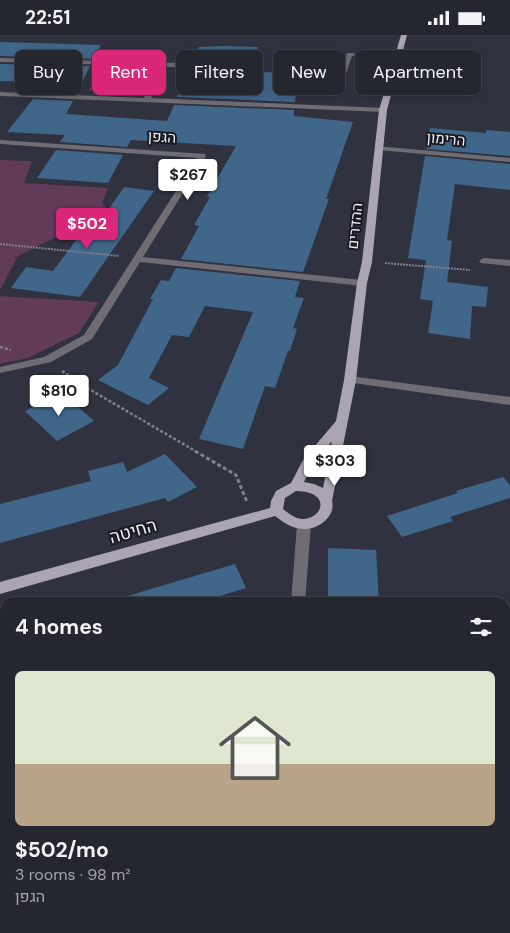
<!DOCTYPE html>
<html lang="en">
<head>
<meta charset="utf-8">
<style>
	:root { --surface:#242630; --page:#2c2e38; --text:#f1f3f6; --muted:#a3a5ab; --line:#41434c; --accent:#db2777 }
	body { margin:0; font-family:"DM Sans",Heebo,sans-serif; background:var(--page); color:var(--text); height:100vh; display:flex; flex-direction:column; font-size:19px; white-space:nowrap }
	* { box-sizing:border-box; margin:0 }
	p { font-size:16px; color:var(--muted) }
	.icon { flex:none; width:28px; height:28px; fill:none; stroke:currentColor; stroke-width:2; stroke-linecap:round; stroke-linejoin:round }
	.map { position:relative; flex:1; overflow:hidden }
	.panel { position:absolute; left:0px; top:562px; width:510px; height:336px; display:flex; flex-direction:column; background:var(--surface); border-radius:15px 15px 0 0; box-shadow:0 2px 8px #0003,0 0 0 1px var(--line) }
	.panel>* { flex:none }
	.guide { position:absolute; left:15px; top:15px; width:480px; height:45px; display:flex; gap:10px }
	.price { position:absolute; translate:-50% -42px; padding:0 11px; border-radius:5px; background:#fff; color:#222; font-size:16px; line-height:32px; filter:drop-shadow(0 1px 2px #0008) }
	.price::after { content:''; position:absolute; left:50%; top:30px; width:15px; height:11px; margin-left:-8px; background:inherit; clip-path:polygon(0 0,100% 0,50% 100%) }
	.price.selected { background:var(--accent); color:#fff }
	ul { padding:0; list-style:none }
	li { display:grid; align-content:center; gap:10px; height:265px; padding:0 15px }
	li+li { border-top:1px solid var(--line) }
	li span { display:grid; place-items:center; height:155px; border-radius:8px; color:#555 }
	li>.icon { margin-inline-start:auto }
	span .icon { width:90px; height:90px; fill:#fffc; stroke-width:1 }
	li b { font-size:21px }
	h2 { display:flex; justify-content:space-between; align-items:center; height:60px; padding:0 15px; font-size:21px }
	.pill { padding:0 18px; border-radius:8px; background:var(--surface); box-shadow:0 2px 8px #0003,0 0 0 1px var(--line); font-size:18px; line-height:45px }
	.pill.selected { background:var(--accent); color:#fff }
	.status { display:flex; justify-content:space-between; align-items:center; height:35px; padding:0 25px; background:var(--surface); direction:ltr }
	.status svg { height:14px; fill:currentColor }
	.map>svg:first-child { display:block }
	.green { fill:#613b57 }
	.building { fill:#40668a }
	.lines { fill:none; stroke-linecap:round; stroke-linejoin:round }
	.path-far2 { stroke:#7e808c; stroke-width:2; stroke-dasharray:2 1; stroke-linecap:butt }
	.path-far1 { stroke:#7e808c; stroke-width:2.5; stroke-dasharray:3 2; stroke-linecap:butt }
	.path { stroke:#7e808c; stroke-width:3; stroke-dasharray:4 2.5; stroke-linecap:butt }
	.minor { fill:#6f6c73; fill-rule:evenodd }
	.major { fill:#aba4b2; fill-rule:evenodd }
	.labels { text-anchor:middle; stroke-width:4; stroke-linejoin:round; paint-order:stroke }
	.far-street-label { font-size:15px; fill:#ebedf6; stroke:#191a21 }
	.street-label { font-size:18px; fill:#ebedf6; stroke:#191a21 }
</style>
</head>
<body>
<div class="status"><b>22:51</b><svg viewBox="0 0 49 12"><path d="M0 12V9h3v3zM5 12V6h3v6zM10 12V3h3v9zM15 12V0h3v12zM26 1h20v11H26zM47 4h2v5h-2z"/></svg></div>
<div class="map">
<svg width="510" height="898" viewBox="0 0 510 898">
	<rect width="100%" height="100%" fill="#303240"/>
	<g class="green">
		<polygon points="100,35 144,36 135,57 88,56"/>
		<polygon points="0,125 32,126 24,148 108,153 102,168 109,176 102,187 77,188 54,203 18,221 0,255"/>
		<polygon points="0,261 99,267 79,298 28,323 0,329"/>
	</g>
	<g class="building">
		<polygon points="0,7 35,8 101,10 94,24 0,21"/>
		<polygon points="225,11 258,12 254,28 193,26 199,12"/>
		<polygon points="0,29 90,31 77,58 38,57 46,47 0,46"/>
		<polygon points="190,34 253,35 252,37 298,38 295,67 177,62"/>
		<polygon points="33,64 73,66 66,79 167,86 174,70 294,75 294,81 353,87 326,164 329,164 303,237 181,224 199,191 194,190 210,162 207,161 236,111 131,105 127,112 60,107 65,100 7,97"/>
		<polygon points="430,93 486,98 486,95 510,97 510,121 426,114"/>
		<polygon points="56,115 123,120 108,148 37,143"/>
		<polygon points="425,121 510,129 510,155 455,149 447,205 452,206 447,247 488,252 486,272 472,271 470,304 428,298 433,266 420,264 426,225 408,223"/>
		<polygon points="124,152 154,156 80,262 11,253 26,232 53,236 85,193 95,194"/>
		<polygon points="176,233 300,246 295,262 304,263 293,293 297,294 290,316 288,316 275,353 265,351 243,414 199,404 253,277 205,271 189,302 172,300 149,343 169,353 148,370 98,345 118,330 153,264 150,264 161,245 169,246"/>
		<polygon points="62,358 94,386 57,406 25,376"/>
		<polygon points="165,419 197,452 168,467 165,463 0,508 0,469 91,446 88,436 123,427 127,437"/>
		<polygon points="503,442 510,450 510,463 450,482 453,486 402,502 387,481 458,458 456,456"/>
		<polygon points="328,513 376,515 379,568 328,568"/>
		<polygon points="235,529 246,553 197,568 125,568 124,562"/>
	</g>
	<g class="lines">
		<g class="path-far2">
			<polyline points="0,209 119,221"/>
			<polyline points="385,228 470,235"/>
		</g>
		<g class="path-far1">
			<polyline points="0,312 11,315"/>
			<polyline points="62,336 89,354 197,417"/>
		</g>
		<polyline class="path" points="195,416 236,440 247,467"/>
		<g class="minor">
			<polygon points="347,18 398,20 401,22 398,24 352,21 346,39 343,41 340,39"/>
			<polygon points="0,23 255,30 257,31 257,33 167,32 151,63 383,73 387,75 383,77 0,61 0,57 144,63 160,31 0,27"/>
			<polygon points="0,105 205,119 206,121 143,222 362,245 367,248 362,251 140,227 92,304 51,327 0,338 0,332 44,322 84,300 197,123 0,109"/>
			<polygon points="376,111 510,123 510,127 379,115 375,113"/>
			<polygon points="484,223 510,225 510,231 481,228 479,226"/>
			<polygon points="350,341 510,362 510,370 346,347 344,345"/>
			<polygon points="304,484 309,486 311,489 305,568 291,568 297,489 299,486"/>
			<polygon points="510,808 510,827 505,829 505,810"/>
			<polygon points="505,834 510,836 510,860 505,858"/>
			<polygon points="307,894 334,894 333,898 306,898"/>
		</g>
		<path class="major" d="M401,0H407L387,75L372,227L367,248L356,345L332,466C336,481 319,494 305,494C293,494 284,488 275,481L0,559V547L270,473L271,466L276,456L291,448L303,425L336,386L344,345L357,248L362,227L379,75ZM332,406L323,453L314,449L304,447L312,430ZM296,456C337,457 319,490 297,483C292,481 287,477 283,474L285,463Z"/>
	</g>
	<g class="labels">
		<g class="far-street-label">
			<text transform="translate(162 102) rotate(4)" y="5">הגפן</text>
			<text transform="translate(446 104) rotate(5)" y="5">הרימון</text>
			<text transform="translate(355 191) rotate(-84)" y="5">ההדרים</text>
		</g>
		<g class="street-label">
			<text transform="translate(133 496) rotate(-16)" y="6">החיטה</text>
		</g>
	</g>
</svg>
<b class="price" style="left:188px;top:166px">$267</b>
<b class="price selected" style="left:87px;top:215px">$502</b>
<b class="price" style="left:59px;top:382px">$810</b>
<b class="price" style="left:335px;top:452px">$303</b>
<div class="guide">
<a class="pill">Buy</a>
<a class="pill selected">Rent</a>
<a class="pill">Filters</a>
<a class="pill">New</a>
<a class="pill">Apartment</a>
</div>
<section class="panel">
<h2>4 homes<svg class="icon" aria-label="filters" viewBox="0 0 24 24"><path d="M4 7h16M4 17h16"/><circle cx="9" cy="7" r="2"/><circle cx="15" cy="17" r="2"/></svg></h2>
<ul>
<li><span style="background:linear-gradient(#dfe7d0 60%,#b9a48a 0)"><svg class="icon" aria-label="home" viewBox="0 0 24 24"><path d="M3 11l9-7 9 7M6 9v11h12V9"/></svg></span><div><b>$502/mo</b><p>3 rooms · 98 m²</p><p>הגפן</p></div></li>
</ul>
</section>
</div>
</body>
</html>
